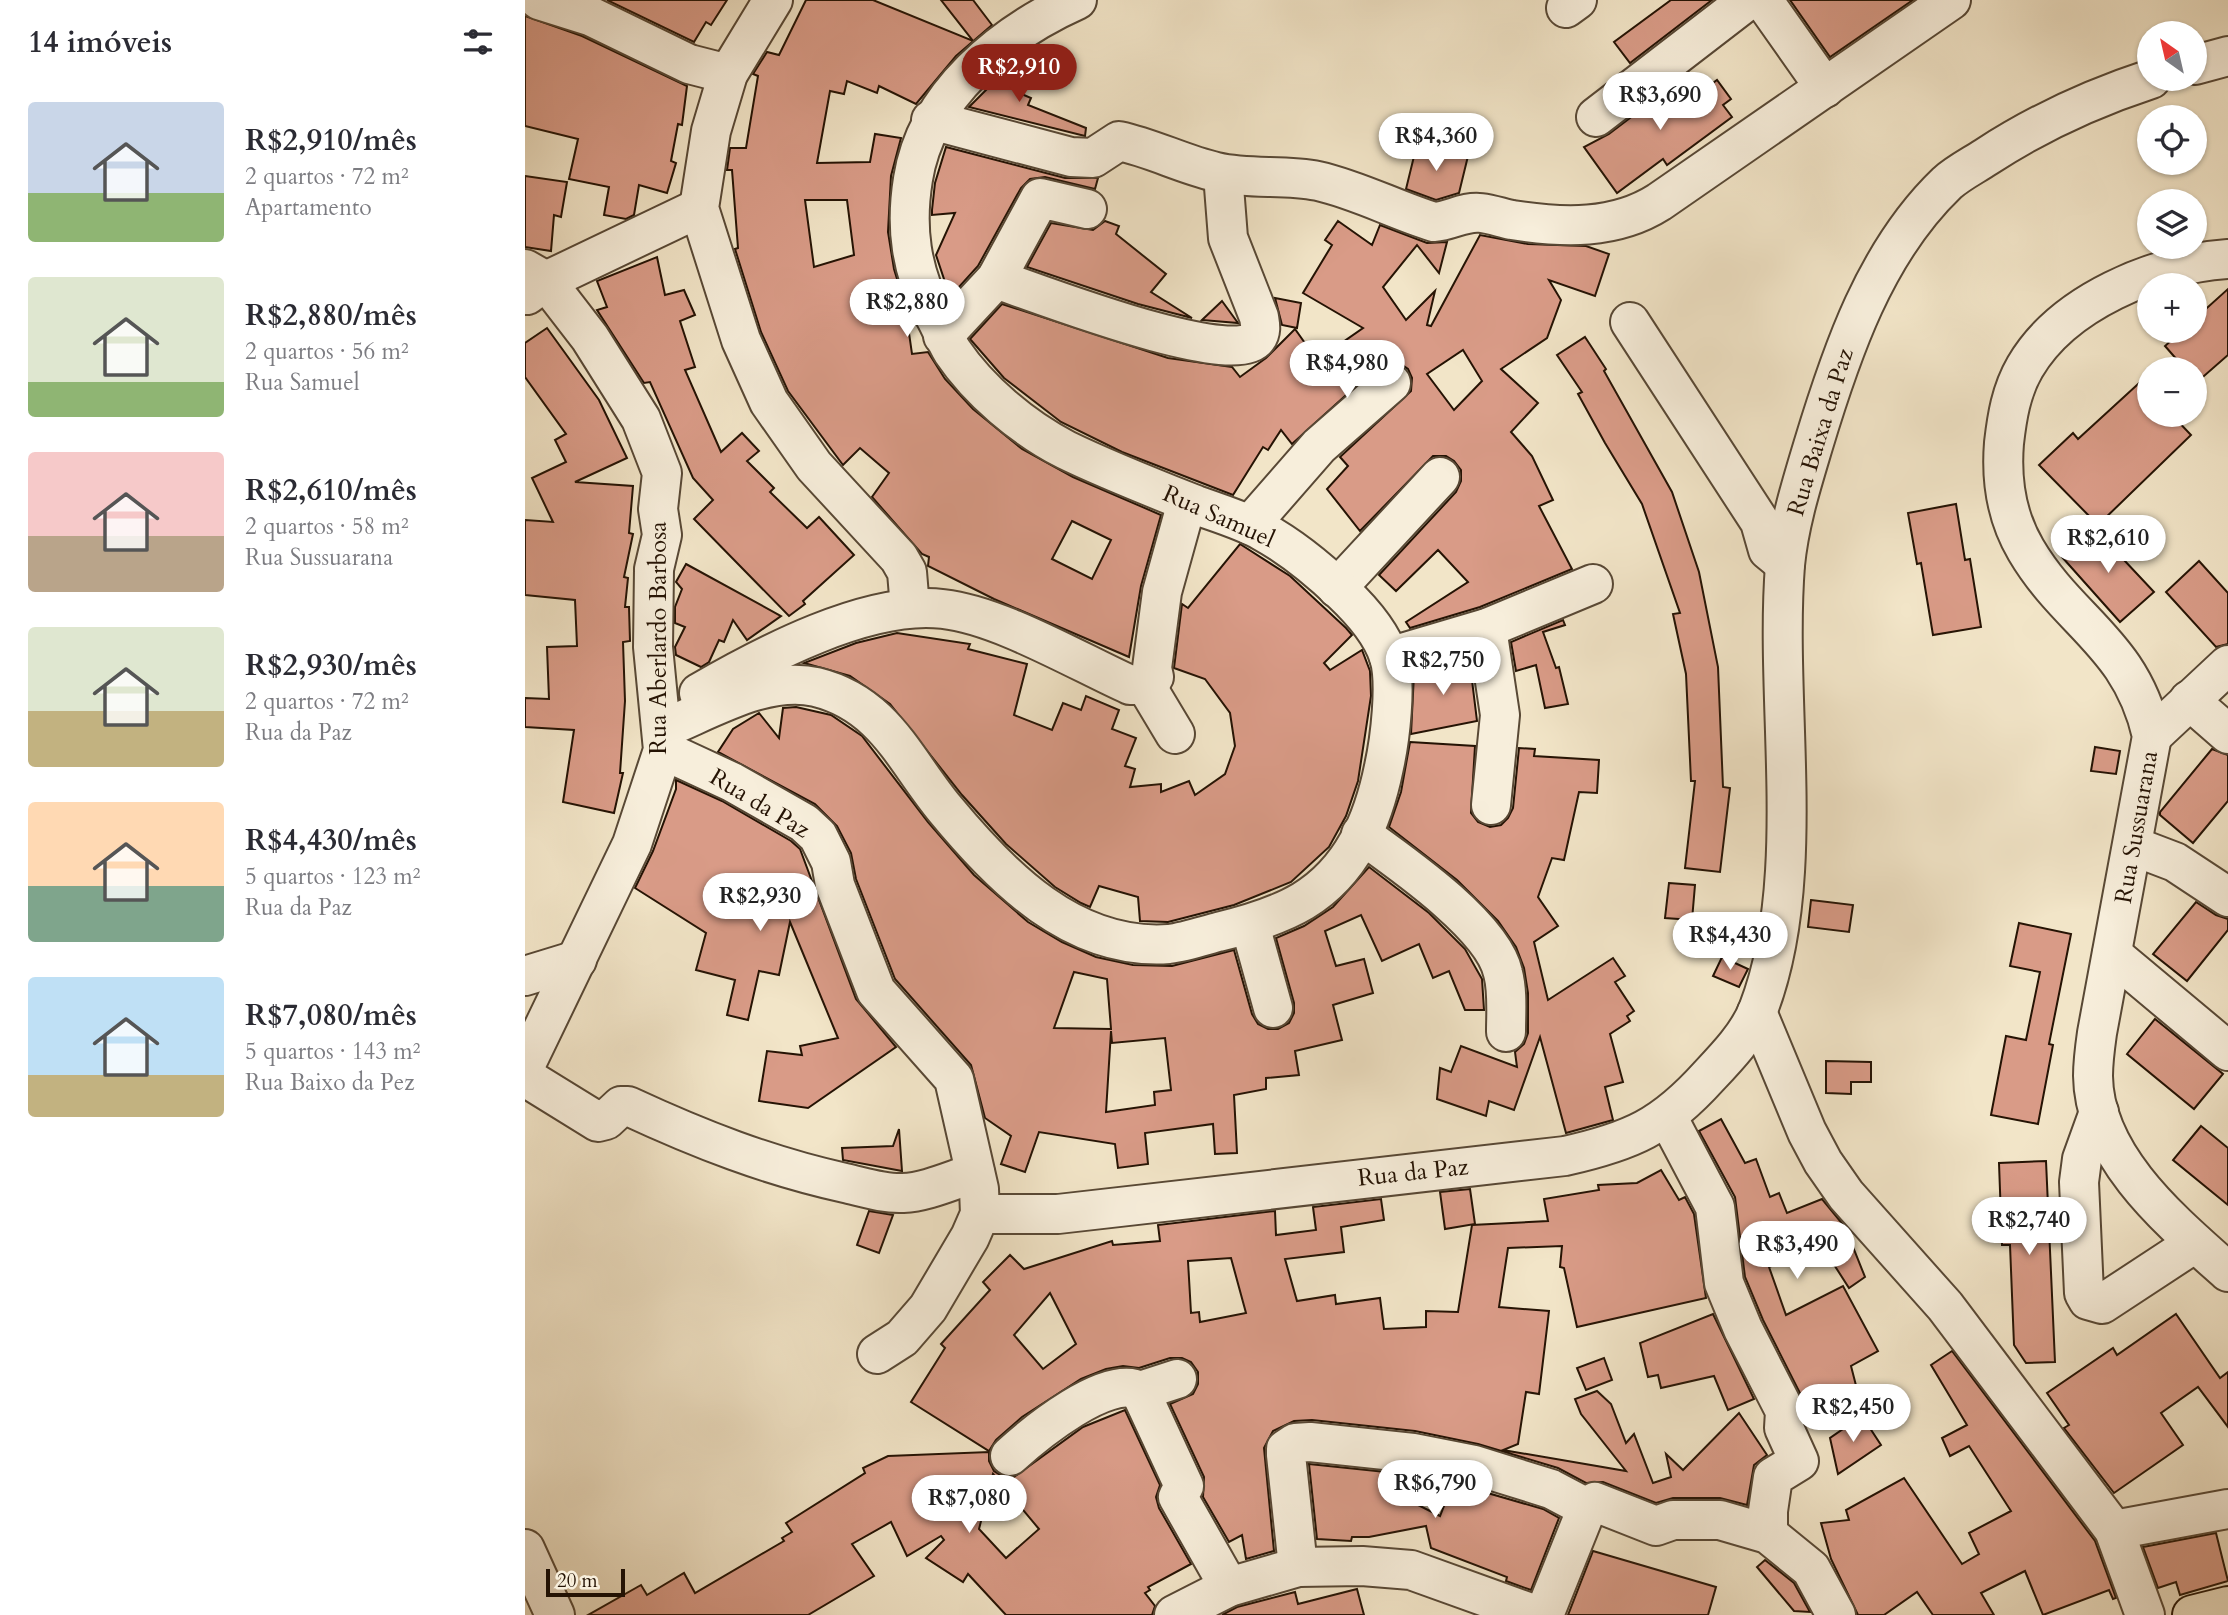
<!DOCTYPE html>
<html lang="pt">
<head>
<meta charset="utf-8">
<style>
	:root { --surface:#fff; --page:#f7f7f7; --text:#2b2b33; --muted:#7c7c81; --accent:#8f2418 }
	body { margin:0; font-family:Cardo,serif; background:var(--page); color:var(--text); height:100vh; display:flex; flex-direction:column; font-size:26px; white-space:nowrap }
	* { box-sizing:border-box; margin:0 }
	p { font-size:23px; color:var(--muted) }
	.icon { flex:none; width:38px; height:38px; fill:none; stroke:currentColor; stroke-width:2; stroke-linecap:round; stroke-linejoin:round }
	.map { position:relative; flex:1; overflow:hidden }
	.sheet { display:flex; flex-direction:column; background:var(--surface); width:525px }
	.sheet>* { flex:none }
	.needle { width:46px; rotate:326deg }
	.buttons { position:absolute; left:1612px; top:21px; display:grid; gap:14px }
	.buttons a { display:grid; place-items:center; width:70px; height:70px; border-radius:50%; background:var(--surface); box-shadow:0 2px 5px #0004; font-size:35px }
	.scale { position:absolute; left:21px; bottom:18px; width:79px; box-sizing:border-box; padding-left:7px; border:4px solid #251304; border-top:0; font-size:19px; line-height:24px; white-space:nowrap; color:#251304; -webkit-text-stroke:5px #f7eedb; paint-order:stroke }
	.price { position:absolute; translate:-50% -60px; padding:0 16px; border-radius:24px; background:#fff; color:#222; font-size:23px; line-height:46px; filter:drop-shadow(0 2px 4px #0008) }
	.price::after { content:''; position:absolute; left:50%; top:42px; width:21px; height:16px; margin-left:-10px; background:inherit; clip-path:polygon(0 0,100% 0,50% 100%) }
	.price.current { background:var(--accent); color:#fff }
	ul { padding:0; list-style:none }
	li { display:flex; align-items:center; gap:21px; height:175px; padding:0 28px }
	li span { display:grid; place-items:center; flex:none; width:196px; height:140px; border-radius:7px; color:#555 }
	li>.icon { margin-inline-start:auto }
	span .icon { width:84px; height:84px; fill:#fffc; stroke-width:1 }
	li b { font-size:30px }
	h2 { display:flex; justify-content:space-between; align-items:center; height:84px; padding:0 28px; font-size:30px }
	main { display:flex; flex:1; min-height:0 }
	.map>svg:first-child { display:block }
	.building { fill:#d99b87; stroke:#251304; stroke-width:2; fill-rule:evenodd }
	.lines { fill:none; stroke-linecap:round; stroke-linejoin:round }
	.minor-casing { stroke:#584835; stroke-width:42 }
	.major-casing { stroke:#251304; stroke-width:42 }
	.minor { stroke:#f7eedb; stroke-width:38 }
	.major { stroke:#f2e5c8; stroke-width:38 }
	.labels { text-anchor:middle; stroke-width:7; stroke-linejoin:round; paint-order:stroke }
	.street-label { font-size:24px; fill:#251304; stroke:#f7eedb }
</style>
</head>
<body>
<main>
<section class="sheet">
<h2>14 imóveis<svg class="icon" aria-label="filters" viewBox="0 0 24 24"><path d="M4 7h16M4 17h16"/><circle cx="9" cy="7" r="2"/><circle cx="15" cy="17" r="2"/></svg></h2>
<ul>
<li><span style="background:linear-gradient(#c9d6e8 65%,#8fb573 0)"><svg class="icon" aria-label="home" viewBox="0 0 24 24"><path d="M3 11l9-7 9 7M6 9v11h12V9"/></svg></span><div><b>R$2,910/mês</b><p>2 quartos · 72 m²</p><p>Apartamento</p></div></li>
<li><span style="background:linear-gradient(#dfe7d0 75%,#8fb573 0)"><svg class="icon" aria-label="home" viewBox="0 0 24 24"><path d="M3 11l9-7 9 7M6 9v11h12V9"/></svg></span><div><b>R$2,880/mês</b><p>2 quartos · 56 m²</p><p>Rua Samuel</p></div></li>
<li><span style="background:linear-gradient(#f6c9c9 60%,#b9a48a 0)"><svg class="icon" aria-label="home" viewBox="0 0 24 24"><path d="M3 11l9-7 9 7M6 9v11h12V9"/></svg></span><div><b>R$2,610/mês</b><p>2 quartos · 58 m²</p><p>Rua Sussuarana</p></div></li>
<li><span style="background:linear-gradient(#dfe7d0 60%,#c2b280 0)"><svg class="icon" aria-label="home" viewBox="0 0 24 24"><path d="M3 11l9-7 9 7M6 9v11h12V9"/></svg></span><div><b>R$2,930/mês</b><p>2 quartos · 72 m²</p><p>Rua da Paz</p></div></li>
<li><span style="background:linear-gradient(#ffd9b3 60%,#7fa58c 0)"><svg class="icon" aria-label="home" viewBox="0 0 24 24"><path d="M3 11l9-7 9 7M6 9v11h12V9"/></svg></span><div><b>R$4,430/mês</b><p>5 quartos · 123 m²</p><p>Rua da Paz</p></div></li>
<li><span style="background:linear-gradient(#bfe0f5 70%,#c2b280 0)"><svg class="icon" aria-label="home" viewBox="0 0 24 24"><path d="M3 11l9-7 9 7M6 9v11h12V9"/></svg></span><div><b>R$7,080/mês</b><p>5 quartos · 143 m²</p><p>Rua Baixo da Pez</p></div></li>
</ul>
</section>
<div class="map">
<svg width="1703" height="1615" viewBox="0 0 1703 1615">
	<rect width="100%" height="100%" fill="#f2e5c8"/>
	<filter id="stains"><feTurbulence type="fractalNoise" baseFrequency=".00286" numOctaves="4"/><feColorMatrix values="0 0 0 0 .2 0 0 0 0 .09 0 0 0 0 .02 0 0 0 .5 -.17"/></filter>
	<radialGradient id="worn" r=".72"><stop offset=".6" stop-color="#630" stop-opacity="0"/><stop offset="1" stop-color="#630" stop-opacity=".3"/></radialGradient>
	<g class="building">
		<polygon points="82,0 202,0 186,25 181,22 169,42"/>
		<path d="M281,0H348L448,41L416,0H448L467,25L431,56L391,104L354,86L352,93L322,81L319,94L305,91L292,163L345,162L350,134L376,138L366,176L363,232L369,269L380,305L387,354L403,352L420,379L448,409L497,449L548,477L636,515L616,586L604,657L469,599L403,566L404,557L397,554L347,497L364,473L335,448L318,465L263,391L236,332L210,249L213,248L207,170H202L205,148H221L233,76L228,74L242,52L254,55ZM280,200H322L329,255L289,267ZM547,521L586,540L567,579L527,559Z"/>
		<polygon points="1146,0 1187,0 1105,63 1089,42"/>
		<polygon points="1265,0 1388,0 1305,57"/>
		<polygon points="0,16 57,36 162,86 157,125 153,124 146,161 151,163 142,193 114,185 109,215 101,219 79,215 84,187 44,179 53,139 0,126"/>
		<polygon points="486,65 503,80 492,92 506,98 503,105 561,128 560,136 444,107"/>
		<polygon points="1159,77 1172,95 1192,80 1206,99 1198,105 1207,117 1142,165 1138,159 1092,193 1059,147 1084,134"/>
		<polygon points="892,144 943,156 934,193 911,200 881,189"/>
		<polygon points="421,147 540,178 573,178 570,189 520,177 505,179 496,188 453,266 425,297 411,255 430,213 407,215 407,210 410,183"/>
		<polygon points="0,176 42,182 36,217 29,215 26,251 0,247"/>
		<polygon points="580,221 594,226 591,234 641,274 626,292 667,318 613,304 502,267 526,223 568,230"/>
		<path d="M813,221L847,245L855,225L902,243L922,242L914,273L892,245L858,287L881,320L910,291L902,325L906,326L955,235L1003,244L1061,246L1084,254L1070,296L1024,280L1036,300L1022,338L976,369L1013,403L986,432L1007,456L1028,500L1014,506L1047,569L955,607L885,628L881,622L943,582L913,550L871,591L854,575L931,492L936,481V470L929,461L921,456H908L835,531L802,489L823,466L815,457L886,391L887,378L883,369L874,363L862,361L852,367L767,444L756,430L743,450L738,447L708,495L597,452L536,422L479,378L445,339L477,304L643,358L707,367L715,377L741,358L770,329L792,360L838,328L778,293L807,245L800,240ZM938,350L957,381L929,410L902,374Z"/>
		<polygon points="132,257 140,295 159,290 170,315 155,321 170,367 160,370 196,452 217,433 234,451 222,461 249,488 245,492 282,528 294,517 329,555 278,601 280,604 264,616 169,519 188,500 168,478 125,382 119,383 72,310 82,307 72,281"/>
		<polygon points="1703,289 1703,355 1671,383 1670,369 1660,369 1640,346 1657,331 1670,331 1673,316"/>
		<polygon points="750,298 776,303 772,328 757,325"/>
		<polygon points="697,301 713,323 677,320"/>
		<polygon points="22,328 74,400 102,458 50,482 108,486 104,533 108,534 99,577 103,578 100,607 104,607 105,641 98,642 100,701 95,773 98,773 89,813 38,802 49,730 0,727 0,698 24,699 22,647 52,646 50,600 0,595 0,520 28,522 7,478 41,462 30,440 41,434 0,377 0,343"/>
		<polygon points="1060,337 1081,369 1079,371 1147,492 1174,572 1193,667 1198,787 1205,788 1195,872 1160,868 1170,781 1166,781 1161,674 1148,614 1155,613 1117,504 1080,443 1053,394 1057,392 1032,355"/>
		<polygon points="1624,374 1624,415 1647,415 1666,435 1573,525 1514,465 1548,433 1553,439"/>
		<polygon points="1431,504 1440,560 1445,559 1456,627 1408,635 1396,563 1392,564 1383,513"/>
		<polygon points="1569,528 1629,592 1595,622 1537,557"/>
		<polygon points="715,544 765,576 821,628 827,635 799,663 805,670 837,650 845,671 846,696 833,781 821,816 804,847 766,882 709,905 643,922 615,921 613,897 574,886 565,907 556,903 530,887 481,844 437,795 365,704 325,676 279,663 331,643 372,633 445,644 443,649 502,664 489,715 527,730 538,703 556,710 561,696 594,710 587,729 611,738 600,766 610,769 605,787 636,784 636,792 664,781 670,795 700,774 710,746 705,713 680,679 649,668 657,604 663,608"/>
		<polygon points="1674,561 1703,593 1703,644 1691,647 1641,592"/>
		<polygon points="161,564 256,616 222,640 208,620 199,642 194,640 184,662 176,667 151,655 150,647 160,627 150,623 150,607 157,589 151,582"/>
		<polygon points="1038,620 1040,625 1018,632 1031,668 1034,667 1043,704 1020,708 1011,665 991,671 986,642"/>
		<polygon points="944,656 952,721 886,734 889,673"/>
		<path d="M271,707L306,715L337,736L403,822L449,875L503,922L537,942L571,957L608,965L647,966L709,950L727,1014L733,1024L743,1029H753L764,1023L769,1013V1003L751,938L779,926L808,907L844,867L904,913L940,949L957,979L959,1010H940L924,971L908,978L894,944L857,961L836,915L800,931L811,966L839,959L848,993L808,1005L817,1040L770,1051L774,1075L741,1078V1089L709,1095L712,1153L690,1154L688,1124L620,1133L623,1164L593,1168L590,1144L514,1132L500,1172L476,1164L486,1136L460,1118L446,1065L370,979L331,879L326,853L312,826L290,804L193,752L208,729L234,713L254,738L258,708ZM549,972L582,979L586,1029L529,1028ZM586,1031L587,1043L640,1038L646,1090L629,1092L630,1105L581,1112Z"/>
		<polygon points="885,742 950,746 946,813 953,822 965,827 976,825 983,818 988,808 994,748 1010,749 1009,756 1074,760 1072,793 1054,792 1039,860 1027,858 1013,897 1033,926 1009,942 1023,1000 1088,958 1100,976 1090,982 1109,1011 1102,1016 1105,1021 1085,1034 1098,1082 1080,1087 1088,1120 1041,1133 1015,1037 989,1110 964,1101 961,1116 912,1099 915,1068 926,1072 936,1046 992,1067 990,1052 999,1044 1003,1033 1003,993 999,968 991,947 973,921 932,880 864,827 876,792"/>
		<polygon points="1570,747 1595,751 1591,774 1566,771"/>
		<polygon points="1687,749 1703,755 1703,801 1668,843 1635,815 1635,812"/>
		<polygon points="151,780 197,801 266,841 275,849 331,999 371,1047 283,1108 234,1101 242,1051 277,1055 275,1046 313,1038 265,922 254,975 234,971 223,1020 202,1015 210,980 171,970 181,933 110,888 128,851 151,789"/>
		<polygon points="1144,883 1170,885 1167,920 1140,918"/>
		<polygon points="1286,900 1328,905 1324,932 1283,927"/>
		<polygon points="1671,902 1691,915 1703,919 1703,930 1662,981 1628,954"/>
		<polygon points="1494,923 1546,934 1524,1044 1528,1045 1513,1124 1466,1115 1481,1036 1501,1040 1515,972 1485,966"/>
		<polygon points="1197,957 1223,969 1214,987 1188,976"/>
		<polygon points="1630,1019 1698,1074 1669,1109 1602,1054"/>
		<polygon points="1301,1061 1346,1062 1346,1082 1326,1082 1326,1094 1301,1093"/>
		<polygon points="1196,1119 1220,1163 1231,1159 1245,1197 1254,1193 1262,1213 1297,1199 1320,1227 1340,1277 1324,1288 1297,1246 1244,1267 1261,1315 1318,1286 1353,1351 1326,1366 1335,1401 1282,1417 1279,1401 1238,1320 1220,1277 1210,1197 1174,1131"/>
		<polygon points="1676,1126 1703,1148 1703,1205 1648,1160"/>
		<polygon points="374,1129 377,1171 318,1160 317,1148 368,1146"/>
		<polygon points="1521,1161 1530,1362 1501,1363 1489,1345 1485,1245 1477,1245 1474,1163"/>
		<path d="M1136,1170L1154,1200L1160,1197L1169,1214L1181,1298L1052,1327L1039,1268L1035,1267L1037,1246L983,1248L974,1307L1024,1311L1014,1394L1001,1392L993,1444L978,1450L1101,1471L1056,1414L1050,1399L1072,1391L1086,1404L1101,1443L1109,1434L1128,1483L1146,1477L1141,1454L1158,1470L1214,1413L1242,1455L1229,1465L1222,1505L1195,1498H1148L1131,1503L1078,1482L1061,1483L1033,1468L953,1444L890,1431L787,1420L769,1421L748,1431L739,1448L749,1551L721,1559L717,1535L704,1542L678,1497L679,1477L645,1404L668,1394L673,1384V1372L666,1362L657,1358H645L614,1368L598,1366L581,1369L556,1379L497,1417L471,1440L464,1451L386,1402L420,1348L416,1344L465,1290L458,1282L485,1255L499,1269L587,1241L588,1245L635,1241L633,1225L750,1211L751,1235L791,1230L788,1207L856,1199L859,1220L816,1227L819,1252L760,1259L772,1301L810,1295L811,1304L855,1298L859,1329L901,1327V1311L933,1312L947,1225L1023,1221L1019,1199L1074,1190L1073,1185L1112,1183ZM706,1258L721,1313L675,1322L674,1312L666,1313L663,1261ZM525,1293L551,1344L518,1369L489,1335Z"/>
		<polygon points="945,1189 950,1224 920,1229 915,1192"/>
		<polygon points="344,1211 368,1215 354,1253 332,1245"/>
		<polygon points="1188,1314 1229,1399 1203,1410 1189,1376 1136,1388 1133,1375 1123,1377 1115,1343"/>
		<polygon points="1651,1314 1695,1378 1703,1372 1703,1427 1673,1387 1636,1413 1658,1445 1589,1493 1539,1428 1544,1425 1522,1393 1588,1348 1592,1355"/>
		<polygon points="1427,1351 1570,1541 1591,1598 1588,1599 1584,1590 1518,1615 1500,1571 1456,1593 1469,1615 1408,1615 1392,1592 1359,1615 1333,1615 1306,1559 1296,1523 1324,1520 1321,1510 1379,1478 1437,1564 1454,1554 1444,1533 1486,1511 1444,1446 1425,1456 1417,1438 1442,1425 1406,1365"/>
		<polygon points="1079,1358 1087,1380 1061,1390 1052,1368"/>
		<path d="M600,1410L635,1485L631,1497L634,1508L666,1564L623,1587L625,1590L620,1593L630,1606L627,1615H481L443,1574L438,1582L401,1558L419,1540L416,1536L382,1556L366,1522L327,1544L349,1576L283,1615H63L116,1585L122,1595L159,1573L170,1593L259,1541L257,1538L267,1532L261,1523L340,1473L338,1468L363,1456L464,1452V1461L469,1471L477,1476L489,1477L558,1427ZM468,1474L514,1529L481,1558L454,1529Z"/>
		<polygon points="1337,1416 1356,1445 1313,1474 1305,1438"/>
		<polygon points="784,1464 880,1474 877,1497 915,1516 928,1483 1018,1509 1034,1518 1006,1590 981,1581 982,1577 906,1548 901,1526 844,1537 827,1537 826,1541 792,1539"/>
		<polygon points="1691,1533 1703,1581 1655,1595 1651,1582 1633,1588 1618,1547"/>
		<polygon points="1068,1551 1191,1587 1183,1615 1043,1615"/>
		<polygon points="1240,1560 1269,1583 1285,1612 1269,1611 1232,1567"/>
		<polygon points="832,1589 839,1615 697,1615 712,1607 770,1592 773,1604"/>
	</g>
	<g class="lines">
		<defs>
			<g id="minor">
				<polyline points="14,0 65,16 164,64 203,74"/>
				<polyline points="248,0 203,74 186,131 174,208 216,340 244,402 289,466 374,558 382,572 385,608"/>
				<polyline points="1238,0 1300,88"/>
				<polyline points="1041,8 1052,0"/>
				<polyline points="1670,65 1703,56"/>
				<polyline points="1071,117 1223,0"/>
				<path d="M406,120L546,157L568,158L594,141C627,148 657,164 691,172C724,180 759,174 793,181C833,190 870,210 909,222C926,221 939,211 956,213C966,214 977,218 987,220C1038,228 1090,230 1134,202L1426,0"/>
				<path d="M1703,259C1630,264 1538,302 1500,367C1486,391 1482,417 1479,443C1476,480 1482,518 1501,550C1544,623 1606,643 1627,736L1572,1033C1570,1047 1568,1062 1568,1076C1569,1158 1647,1222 1703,1272"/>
				<polyline points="0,269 21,281 65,338 116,419 137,473 133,509 137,535 129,569 128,647 138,750 107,844 0,1066"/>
				<path d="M471,279C507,291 709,370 732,338C737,331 735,324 734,317L703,238L698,174"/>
				<polyline points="2,295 21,281 174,208"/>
				<polyline points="1105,322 1235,522 1243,550 1260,564"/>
				<polyline points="418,336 471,279 515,198 562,209"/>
				<polyline points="725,525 794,446 866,383"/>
				<polyline points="812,588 915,477"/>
				<polyline points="962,628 975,715 966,805"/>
				<polyline points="864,657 962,628 1068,584"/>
				<polyline points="620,684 629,677 627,668 637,592 662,502"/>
				<path d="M174,693C238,656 343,600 418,609C474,615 552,661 605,685L620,684L650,734"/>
				<polyline points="1664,700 1703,734"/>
				<path d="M138,729C183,711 241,675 291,687C360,704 380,761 420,809C476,877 548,951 644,944C660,942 678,936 693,932C722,925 753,916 778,901C827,871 848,821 859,767C865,740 872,683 864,657C856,632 835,609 817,592C793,569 766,547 737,531C717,520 693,513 671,505C628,488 582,470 541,450C498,428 454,391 427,351C420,339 416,327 409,315C386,270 380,228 388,179C401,95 478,33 552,0"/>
				<polyline points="1627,736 1703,665"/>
				<polyline points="138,750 207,782 279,823 293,836 306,862 310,885 351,991 429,1079 454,1189 455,1214 445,1237 403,1308 377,1338 352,1354"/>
				<path d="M836,834C875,862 968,926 978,973C983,992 981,1013 981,1032"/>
				<polyline points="1608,846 1650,862 1703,897"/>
				<polyline points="725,925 748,1008"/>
				<polyline points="1587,954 1703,1051"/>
				<polyline points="0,976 52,960"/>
				<polyline points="1232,1012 1282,1132 1298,1162 1321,1195 1420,1306 1589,1530 1620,1615"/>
				<path d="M0,1077L73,1122L81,1120L96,1106H103C174,1139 243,1166 320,1183C338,1187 359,1194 378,1193C402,1192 427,1180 450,1173"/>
				<polyline points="1574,1112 1557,1159 1554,1182 1559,1293 1563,1300 1577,1304 1670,1243"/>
				<polyline points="1143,1118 1190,1207 1199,1283 1218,1329 1260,1411 1259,1428 1274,1461 1248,1477 1243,1511 1243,1534"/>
				<path d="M455,1214H533L1040,1156C1107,1141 1138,1127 1184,1076C1202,1057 1223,1035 1233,1010C1284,878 1249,707 1260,565C1264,524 1276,486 1288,446C1316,353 1350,252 1422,183C1433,173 1449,165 1461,157C1513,123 1568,98 1626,79"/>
				<polyline points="615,1391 659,1486 653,1497 704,1587"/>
				<path d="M485,1456C509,1434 583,1373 615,1391L652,1379"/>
				<polyline points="1062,1508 1070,1502 1131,1526 1148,1520 1195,1520 1243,1534 1286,1569 1311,1615"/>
				<polyline points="1589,1530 1703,1509"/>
				<polyline points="0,1549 30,1615"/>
				<polyline points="773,1567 761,1455 761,1449 770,1443 785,1442 888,1453 949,1465 1026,1489 1062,1508"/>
				<polyline points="649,1615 704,1587 773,1567 837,1566 886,1570 1011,1615"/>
				<polyline points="1019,1615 1062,1508"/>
			</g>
			<polyline id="major" points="1667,1615 1703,1606"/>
		</defs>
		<use href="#minor" class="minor-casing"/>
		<use href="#major" class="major-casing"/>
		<use href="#minor" class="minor"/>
		<use href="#major" class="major"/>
	</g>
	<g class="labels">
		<g class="street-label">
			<text transform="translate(1295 432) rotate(-73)" y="8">Rua Baixa da Paz</text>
			<text transform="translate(694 516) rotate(24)" y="8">Rua Samuel</text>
			<text transform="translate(133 638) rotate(-90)" y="8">Rua Aberlardo Barbosa</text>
			<text transform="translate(235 803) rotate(31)" y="8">Rua da Paz</text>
			<text transform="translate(1611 827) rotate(-80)" y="8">Rua Sussuarana</text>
			<text transform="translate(888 1172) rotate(-6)" y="8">Rua da Paz</text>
		</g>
	</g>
	<rect width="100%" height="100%" filter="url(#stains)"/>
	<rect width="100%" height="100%" fill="url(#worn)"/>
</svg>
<div class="buttons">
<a><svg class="needle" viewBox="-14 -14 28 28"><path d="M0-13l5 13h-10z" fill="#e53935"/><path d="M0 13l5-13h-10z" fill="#7c7c81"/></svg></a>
<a><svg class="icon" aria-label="locate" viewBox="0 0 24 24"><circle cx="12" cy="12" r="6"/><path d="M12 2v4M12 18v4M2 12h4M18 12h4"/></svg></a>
<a><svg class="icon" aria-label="layers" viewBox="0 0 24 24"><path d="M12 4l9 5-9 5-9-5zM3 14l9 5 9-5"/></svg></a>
<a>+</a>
<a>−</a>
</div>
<div class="scale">20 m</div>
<b class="price current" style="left:494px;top:104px">R$2,910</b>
<b class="price" style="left:1135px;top:132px">R$3,690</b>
<b class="price" style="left:911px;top:173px">R$4,360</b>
<b class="price" style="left:382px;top:339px">R$2,880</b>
<b class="price" style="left:822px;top:400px">R$4,980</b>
<b class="price" style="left:1583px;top:575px">R$2,610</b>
<b class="price" style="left:918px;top:697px">R$2,750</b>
<b class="price" style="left:235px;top:933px">R$2,930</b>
<b class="price" style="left:1205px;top:972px">R$4,430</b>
<b class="price" style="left:1504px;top:1257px">R$2,740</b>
<b class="price" style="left:1272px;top:1281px">R$3,490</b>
<b class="price" style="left:1328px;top:1444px">R$2,450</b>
<b class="price" style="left:910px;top:1520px">R$6,790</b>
<b class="price" style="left:444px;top:1535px">R$7,080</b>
</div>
</main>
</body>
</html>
